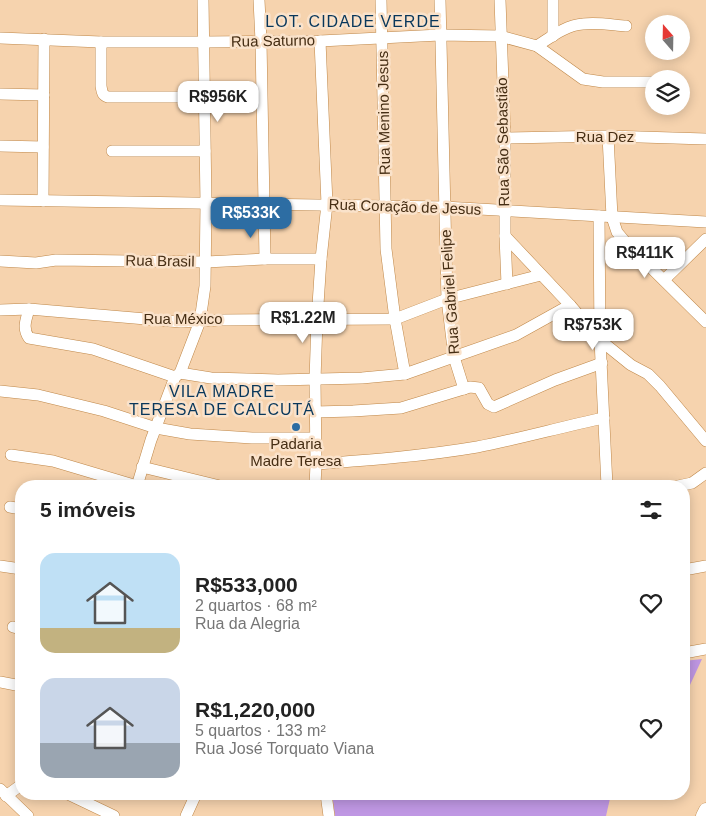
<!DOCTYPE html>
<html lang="pt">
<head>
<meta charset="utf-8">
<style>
	:root { --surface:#fff; --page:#f6f6f6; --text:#222; --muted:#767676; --accent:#2d6da3 }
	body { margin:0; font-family:Helvetica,sans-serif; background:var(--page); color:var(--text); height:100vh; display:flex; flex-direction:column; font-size:19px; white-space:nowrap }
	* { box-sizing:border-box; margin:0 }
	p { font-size:16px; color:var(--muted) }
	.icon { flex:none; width:28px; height:28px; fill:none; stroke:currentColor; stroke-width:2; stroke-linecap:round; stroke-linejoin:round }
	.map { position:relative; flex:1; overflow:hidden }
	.details { position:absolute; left:15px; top:480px; width:675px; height:320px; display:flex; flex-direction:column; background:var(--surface); border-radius:20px; box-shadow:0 2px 12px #0003 }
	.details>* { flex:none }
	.needle { width:32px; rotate:340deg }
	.controls { position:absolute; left:645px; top:15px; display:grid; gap:10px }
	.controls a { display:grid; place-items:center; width:45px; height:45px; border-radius:50%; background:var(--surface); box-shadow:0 2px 12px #0003; font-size:25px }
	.price { position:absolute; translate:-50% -42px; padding:0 11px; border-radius:10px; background:#fff; color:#222; font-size:16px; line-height:32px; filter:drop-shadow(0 1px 2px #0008) }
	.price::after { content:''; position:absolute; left:50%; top:30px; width:15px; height:11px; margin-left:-8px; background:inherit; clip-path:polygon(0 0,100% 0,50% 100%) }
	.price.selected { background:var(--accent); color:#fff }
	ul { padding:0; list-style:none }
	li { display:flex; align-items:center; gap:15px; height:125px; padding:0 25px }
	li span { display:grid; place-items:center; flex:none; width:140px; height:100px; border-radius:15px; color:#555 }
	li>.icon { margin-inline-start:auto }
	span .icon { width:60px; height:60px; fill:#fffc; stroke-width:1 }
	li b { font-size:21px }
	h2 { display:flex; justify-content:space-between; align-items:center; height:60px; padding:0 25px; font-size:21px }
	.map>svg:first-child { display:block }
	.green { fill:#bf97e3 }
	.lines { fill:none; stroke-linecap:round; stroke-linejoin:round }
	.minor-casing { stroke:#bf8748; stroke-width:12 }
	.major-casing { stroke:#bf8748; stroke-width:15 }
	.minor { stroke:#fff; stroke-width:11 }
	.major { stroke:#fff; stroke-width:14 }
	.poi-dot { fill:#2d6da3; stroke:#fae2ca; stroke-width:2 }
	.labels { text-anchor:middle; stroke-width:5; stroke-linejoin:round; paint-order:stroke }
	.street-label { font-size:15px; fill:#462e14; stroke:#fae2ca }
	.poi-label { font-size:15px; fill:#462e14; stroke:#fae2ca }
	.neighbourhood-label { font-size:16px; letter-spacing:1px; fill:#08375b; stroke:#fae2ca }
</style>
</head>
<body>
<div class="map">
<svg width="706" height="816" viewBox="0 0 706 816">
	<rect width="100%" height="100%" fill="#f6d3ae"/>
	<g class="green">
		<polygon points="702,659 684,698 684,661"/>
		<polygon points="332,794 611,794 606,816 335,816"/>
	</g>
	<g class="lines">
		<defs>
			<g id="minor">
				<polyline points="259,0 261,41 265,259"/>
				<polyline points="381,0 386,249 395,319 405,374"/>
				<polyline points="440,0 447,299 454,357 464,389"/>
				<polyline points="500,0 505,138 505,236 507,284"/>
				<polyline points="553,0 553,36"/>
				<polyline points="0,38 101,42 204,42 320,41 440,35 500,36 537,46 583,79 603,82 654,82"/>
				<path d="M101,42V86C102,92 102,95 108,97H205"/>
				<path d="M537,46C551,37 566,25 583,24C597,22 612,25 626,26"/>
				<polyline points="0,94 44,95"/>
				<polyline points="608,136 612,217 617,232 627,244 706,322"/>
				<polyline points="505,138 608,136 706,139"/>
				<polyline points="0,146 43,147"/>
				<polyline points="112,151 205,151"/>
				<polyline points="0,200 444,207 706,222"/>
				<polyline points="43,201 44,39"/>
				<polyline points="599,216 600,340 607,486"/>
				<polyline points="505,236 570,305 600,340 631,365 648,374 660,386 706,441"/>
				<polyline points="0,261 36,263 56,260 206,262 265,259 321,259"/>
				<polyline points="664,280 706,239"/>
				<path d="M29,309C26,320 22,328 29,338L93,349L175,377"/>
				<polyline points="0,310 29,309 181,322 221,320 395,319 447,299 541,275"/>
				<polyline points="180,373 211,378 278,380 362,378 405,374 516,335 570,305"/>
				<polyline points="0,391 38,395 104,411 156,428 190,434 252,438 315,438"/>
				<polyline points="315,412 353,411 401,408 470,387 479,388 488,404 494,407 555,380 602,363"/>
				<polyline points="11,455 53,461 137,486"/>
				<path d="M316,464C370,460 424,456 477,447C519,439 561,427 604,418"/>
				<polyline points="142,467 220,486"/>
				<polyline points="137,486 151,440 175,377 180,373 200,321 205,286 206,204 203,0"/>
				<polyline points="315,486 316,464 315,380 317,320 321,259 327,204 320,41"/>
				<polyline points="678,486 692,483 706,473"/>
				<polyline points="10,507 21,509"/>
				<polyline points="0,566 21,569"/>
				<polyline points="684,570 706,566"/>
				<polyline points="13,627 21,629"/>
				<polyline points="684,653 706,649"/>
				<polyline points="0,682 21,686"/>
				<polyline points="0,789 28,816"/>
				<polyline points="68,794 114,816"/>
				<polyline points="326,794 329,816"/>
				<polyline points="6,796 21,785"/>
				<polyline points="186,816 196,794"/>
			</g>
			<polyline id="major" points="703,816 706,810"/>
		</defs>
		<use href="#minor" class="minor-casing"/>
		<use href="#major" class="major-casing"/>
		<use href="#minor" class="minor"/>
		<use href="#major" class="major"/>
	</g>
	<circle class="poi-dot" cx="296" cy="427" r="5"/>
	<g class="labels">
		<g class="street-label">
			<text transform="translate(273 41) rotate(-1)" y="5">Rua Saturno</text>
			<text transform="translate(384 113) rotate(-91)" y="5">Rua Menino Jesus</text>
			<text x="605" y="142">Rua Dez</text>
			<text transform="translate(503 142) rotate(-91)" y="5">Rua São Sebastião</text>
			<text transform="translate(405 207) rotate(2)" y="5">Rua Coração de Jesus</text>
			<text transform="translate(160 261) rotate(1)" y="5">Rua Brasil</text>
			<text transform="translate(450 292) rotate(-94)" y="5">Rua Gabriel Felipe</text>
			<text x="183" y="324">Rua México</text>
		</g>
		<g class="poi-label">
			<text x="296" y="449">Padaria<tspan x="296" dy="17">Madre Teresa</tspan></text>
		</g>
		<g class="neighbourhood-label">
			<text x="353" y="27">LOT. CIDADE VERDE</text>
			<text x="222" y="397">VILA MADRE<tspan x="222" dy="18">TERESA DE CALCUTÁ</tspan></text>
		</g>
	</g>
</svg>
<div class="controls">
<a><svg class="needle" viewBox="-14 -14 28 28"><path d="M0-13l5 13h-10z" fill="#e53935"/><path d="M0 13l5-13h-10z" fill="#767676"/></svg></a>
<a><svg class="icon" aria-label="layers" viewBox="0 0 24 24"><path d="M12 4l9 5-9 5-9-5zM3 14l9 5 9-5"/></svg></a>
</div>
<b class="price" style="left:218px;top:123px">R$956K</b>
<b class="price selected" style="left:251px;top:239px">R$533K</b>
<b class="price" style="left:645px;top:279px">R$411K</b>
<b class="price" style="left:303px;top:344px">R$1.22M</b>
<b class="price" style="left:593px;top:351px">R$753K</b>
<section class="details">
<h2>5 imóveis<svg class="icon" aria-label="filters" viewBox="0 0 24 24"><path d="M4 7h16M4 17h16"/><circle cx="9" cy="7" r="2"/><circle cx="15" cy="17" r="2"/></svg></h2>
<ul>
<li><span style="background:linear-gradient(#bfe0f5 75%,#c2b280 0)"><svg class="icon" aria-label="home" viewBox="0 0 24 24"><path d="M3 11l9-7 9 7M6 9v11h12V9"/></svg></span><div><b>R$533,000</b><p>2 quartos · 68 m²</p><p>Rua da Alegria</p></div><svg class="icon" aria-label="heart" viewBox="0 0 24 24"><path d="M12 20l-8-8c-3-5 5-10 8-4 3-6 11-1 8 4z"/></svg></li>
<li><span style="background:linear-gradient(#c9d6e8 65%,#9aa5b1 0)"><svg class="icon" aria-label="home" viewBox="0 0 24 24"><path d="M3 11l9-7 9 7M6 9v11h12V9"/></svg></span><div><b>R$1,220,000</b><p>5 quartos · 133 m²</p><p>Rua José Torquato Viana</p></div><svg class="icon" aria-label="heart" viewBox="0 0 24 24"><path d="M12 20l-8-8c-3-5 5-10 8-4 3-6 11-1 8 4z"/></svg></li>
</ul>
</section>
</div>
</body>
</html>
